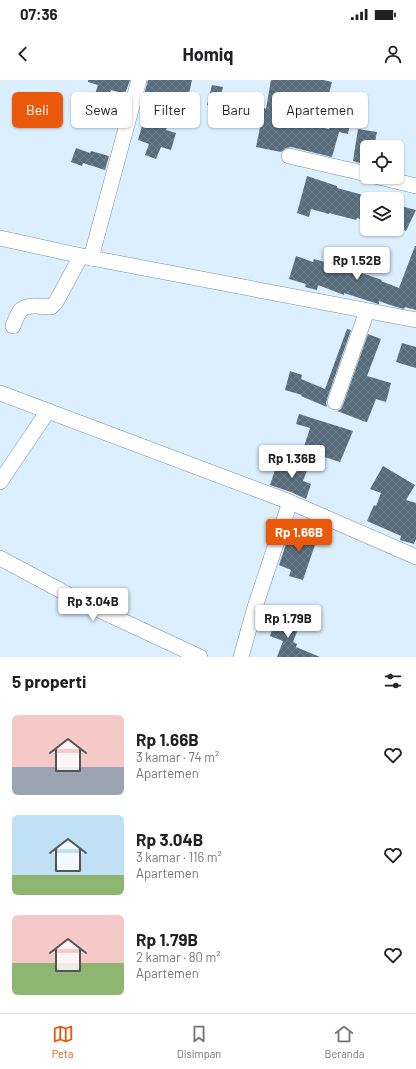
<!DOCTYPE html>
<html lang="id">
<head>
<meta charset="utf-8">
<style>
	:root { --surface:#fff; --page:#f2f2f2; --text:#202124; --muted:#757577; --line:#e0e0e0; --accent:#ea580c }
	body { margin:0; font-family:Barlow,sans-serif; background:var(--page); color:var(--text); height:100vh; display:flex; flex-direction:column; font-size:15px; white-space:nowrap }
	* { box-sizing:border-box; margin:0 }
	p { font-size:13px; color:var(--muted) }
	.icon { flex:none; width:22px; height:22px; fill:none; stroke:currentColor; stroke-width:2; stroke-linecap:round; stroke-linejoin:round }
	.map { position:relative; height:577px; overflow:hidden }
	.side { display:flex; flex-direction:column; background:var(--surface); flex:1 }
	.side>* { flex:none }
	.guide { position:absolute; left:12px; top:12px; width:392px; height:36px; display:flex; gap:8px }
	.buttons { position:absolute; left:360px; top:60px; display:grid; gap:8px }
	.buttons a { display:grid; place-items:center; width:44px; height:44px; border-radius:6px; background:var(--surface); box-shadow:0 1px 3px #0004; font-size:20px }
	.price { position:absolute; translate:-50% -34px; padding:0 9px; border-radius:4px; background:#fff; color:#222; font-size:13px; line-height:26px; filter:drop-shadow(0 1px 2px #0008) }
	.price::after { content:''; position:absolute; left:50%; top:24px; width:12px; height:9px; margin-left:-6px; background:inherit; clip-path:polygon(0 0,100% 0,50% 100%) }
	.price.on { background:var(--accent); color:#fff }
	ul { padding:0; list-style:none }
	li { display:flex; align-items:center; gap:12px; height:100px; padding:0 12px }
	li span { display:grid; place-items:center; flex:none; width:112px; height:80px; border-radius:6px; color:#555 }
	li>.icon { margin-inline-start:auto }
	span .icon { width:48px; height:48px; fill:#fffc; stroke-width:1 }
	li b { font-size:17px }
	h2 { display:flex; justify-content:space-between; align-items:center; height:48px; padding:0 12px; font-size:17px }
	.tag { padding:0 14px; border-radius:6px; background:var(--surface); box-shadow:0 1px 3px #0004; font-size:14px; line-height:36px }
	.tag.on { background:var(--accent); color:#fff }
	.status { display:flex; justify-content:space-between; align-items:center; height:28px; padding:0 20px; background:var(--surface); direction:ltr }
	.status svg { height:11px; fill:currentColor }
	header { display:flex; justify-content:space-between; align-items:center; height:52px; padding:0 12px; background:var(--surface); font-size:18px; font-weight:700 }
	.dock { display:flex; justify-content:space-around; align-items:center; height:56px; border-top:1px solid var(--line); background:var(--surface); font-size:11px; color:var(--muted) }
	.dock a { display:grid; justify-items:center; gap:2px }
	.dock .on { color:var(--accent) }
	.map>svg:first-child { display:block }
	.building { fill:url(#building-cross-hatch) }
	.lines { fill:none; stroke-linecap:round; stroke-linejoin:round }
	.minor-casing { stroke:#788fa0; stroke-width:16 }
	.minor { stroke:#fff; stroke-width:15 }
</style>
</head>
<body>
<div class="status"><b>07:36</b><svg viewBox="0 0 49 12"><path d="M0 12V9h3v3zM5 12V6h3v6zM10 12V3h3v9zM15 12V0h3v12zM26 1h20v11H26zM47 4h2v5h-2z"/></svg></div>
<header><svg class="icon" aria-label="back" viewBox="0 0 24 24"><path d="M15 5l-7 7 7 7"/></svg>Homiq<svg class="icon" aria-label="person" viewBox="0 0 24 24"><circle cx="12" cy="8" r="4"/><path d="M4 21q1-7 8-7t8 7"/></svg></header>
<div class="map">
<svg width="416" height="577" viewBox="0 0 416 577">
	<defs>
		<pattern id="building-cross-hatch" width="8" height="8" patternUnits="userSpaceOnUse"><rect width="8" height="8" fill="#566c7c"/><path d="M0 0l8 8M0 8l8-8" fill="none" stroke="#70828e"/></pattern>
	</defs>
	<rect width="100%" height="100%" fill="#dbefff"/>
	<g class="building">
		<polygon points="88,0 130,0 125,14 111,10 109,18 95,14 98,5 88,2"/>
		<polygon points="148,0 192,0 187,23 174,20 166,50 176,53 171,70 161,67 156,79 145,75 149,64 138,60 144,39 140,37 146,15 144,15"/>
		<polygon points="271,0 323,0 332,2 327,21 308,16 303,44 329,49 332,39 350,44 348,54 339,52 332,77 291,67 286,68 281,72 256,67 264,28 266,29"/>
		<polygon points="212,5 223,7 218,28 207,25"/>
		<polygon points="358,49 377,52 374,67 367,67 367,85 353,81"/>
		<polygon points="76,68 90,73 91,71 109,76 105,90 83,83 82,86 71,82"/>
		<polygon points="307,96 337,106 337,108 367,116 367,141 357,138 356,140 329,133 329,134 311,129 309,137 297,133"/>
		<polygon points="397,125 416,130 406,151 397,147"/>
		<polygon points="415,166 416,166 416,230 405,227 404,229 393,226 379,221 379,224 378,224 344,213 344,215 318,205 317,210 305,207 306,204 289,199 296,176 313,182 314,179 335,185 339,175 357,181 353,190 382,200 381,201 399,208"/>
		<polygon points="347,249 351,250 327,319 326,323 327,327 301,316 302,315 285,310 290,291 302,295 301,299 325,309"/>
		<polygon points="368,254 381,259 367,296 391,303 386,322 376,319 367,342 366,342 337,331 341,329 343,325"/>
		<polygon points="402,263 416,267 416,288 396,282"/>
		<polygon points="299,334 353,351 340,382 303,370 310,348 296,344"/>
		<polygon points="278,381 297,387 299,381 309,385 303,401 311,404 306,419 291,412 270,405"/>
		<polygon points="383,386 415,405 406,420 416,423 416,459 414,464 400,460 401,456 367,441 374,425 376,426 381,413 370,409"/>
		<polygon points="310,446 320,450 303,500 289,496 291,490 279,485 290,452 305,458"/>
		<polygon points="276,537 300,544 293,562 297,564 296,567 320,577 277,577 283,561 270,556"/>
	</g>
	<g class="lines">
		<defs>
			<g id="minor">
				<polyline points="289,76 367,94"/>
				<polyline points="379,97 416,106"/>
				<polyline points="0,158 91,178 416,240"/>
				<polyline points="91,178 139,0"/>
				<path d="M13,246C15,241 17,235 20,231C26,223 42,227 51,227L56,222L81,176"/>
				<polyline points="0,313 290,422 416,477"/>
				<polyline points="335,322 367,231"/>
				<polyline points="0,402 48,331"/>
				<polyline points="0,478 82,522 200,577"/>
				<polyline points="241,577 255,527 290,422"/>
			</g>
		</defs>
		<use href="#minor" class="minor-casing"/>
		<use href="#minor" class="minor"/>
	</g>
</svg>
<div class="buttons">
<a><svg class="icon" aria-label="locate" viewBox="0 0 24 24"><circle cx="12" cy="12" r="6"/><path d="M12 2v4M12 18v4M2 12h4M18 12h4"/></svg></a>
<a><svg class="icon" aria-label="layers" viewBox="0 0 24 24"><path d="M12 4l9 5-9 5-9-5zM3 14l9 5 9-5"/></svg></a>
</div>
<b class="price" style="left:357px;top:201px">Rp 1.52B</b>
<b class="price" style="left:292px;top:399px">Rp 1.36B</b>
<b class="price on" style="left:299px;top:473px">Rp 1.66B</b>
<b class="price" style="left:93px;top:542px">Rp 3.04B</b>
<b class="price" style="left:288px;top:559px">Rp 1.79B</b>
<div class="guide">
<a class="tag on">Beli</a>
<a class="tag">Sewa</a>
<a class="tag">Filter</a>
<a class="tag">Baru</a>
<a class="tag">Apartemen</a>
</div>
</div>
<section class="side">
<h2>5 properti<svg class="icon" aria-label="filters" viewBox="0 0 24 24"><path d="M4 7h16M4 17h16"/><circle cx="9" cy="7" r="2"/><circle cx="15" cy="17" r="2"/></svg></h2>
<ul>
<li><span style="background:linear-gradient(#f6c9c9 65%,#9aa5b1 0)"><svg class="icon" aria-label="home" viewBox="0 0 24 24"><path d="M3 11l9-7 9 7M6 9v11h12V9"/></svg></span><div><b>Rp 1.66B</b><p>3 kamar · 74 m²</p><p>Apartemen</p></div><svg class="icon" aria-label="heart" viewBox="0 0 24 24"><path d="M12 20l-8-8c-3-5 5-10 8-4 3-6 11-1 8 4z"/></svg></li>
<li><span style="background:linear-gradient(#bfe0f5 75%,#8fb573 0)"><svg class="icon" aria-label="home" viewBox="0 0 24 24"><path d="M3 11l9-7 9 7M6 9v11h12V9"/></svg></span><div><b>Rp 3.04B</b><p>3 kamar · 116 m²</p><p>Apartemen</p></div><svg class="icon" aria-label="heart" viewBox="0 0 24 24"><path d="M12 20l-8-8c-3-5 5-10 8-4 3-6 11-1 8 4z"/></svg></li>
<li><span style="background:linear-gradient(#f6c9c9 60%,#8fb573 0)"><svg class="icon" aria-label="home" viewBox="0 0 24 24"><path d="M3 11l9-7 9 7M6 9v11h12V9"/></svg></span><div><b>Rp 1.79B</b><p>2 kamar · 80 m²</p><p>Apartemen</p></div><svg class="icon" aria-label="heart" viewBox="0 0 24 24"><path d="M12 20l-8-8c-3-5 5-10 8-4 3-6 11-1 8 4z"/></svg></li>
</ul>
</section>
<nav class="dock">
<a class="on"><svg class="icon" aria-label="map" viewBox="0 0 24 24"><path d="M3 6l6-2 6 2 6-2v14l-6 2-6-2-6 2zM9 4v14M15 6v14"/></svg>Peta</a>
<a><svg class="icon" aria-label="saved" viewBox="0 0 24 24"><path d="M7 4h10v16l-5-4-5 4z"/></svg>Disimpan</a>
<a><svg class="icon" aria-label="home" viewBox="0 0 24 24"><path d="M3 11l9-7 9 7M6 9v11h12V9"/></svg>Beranda</a>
</nav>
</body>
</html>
